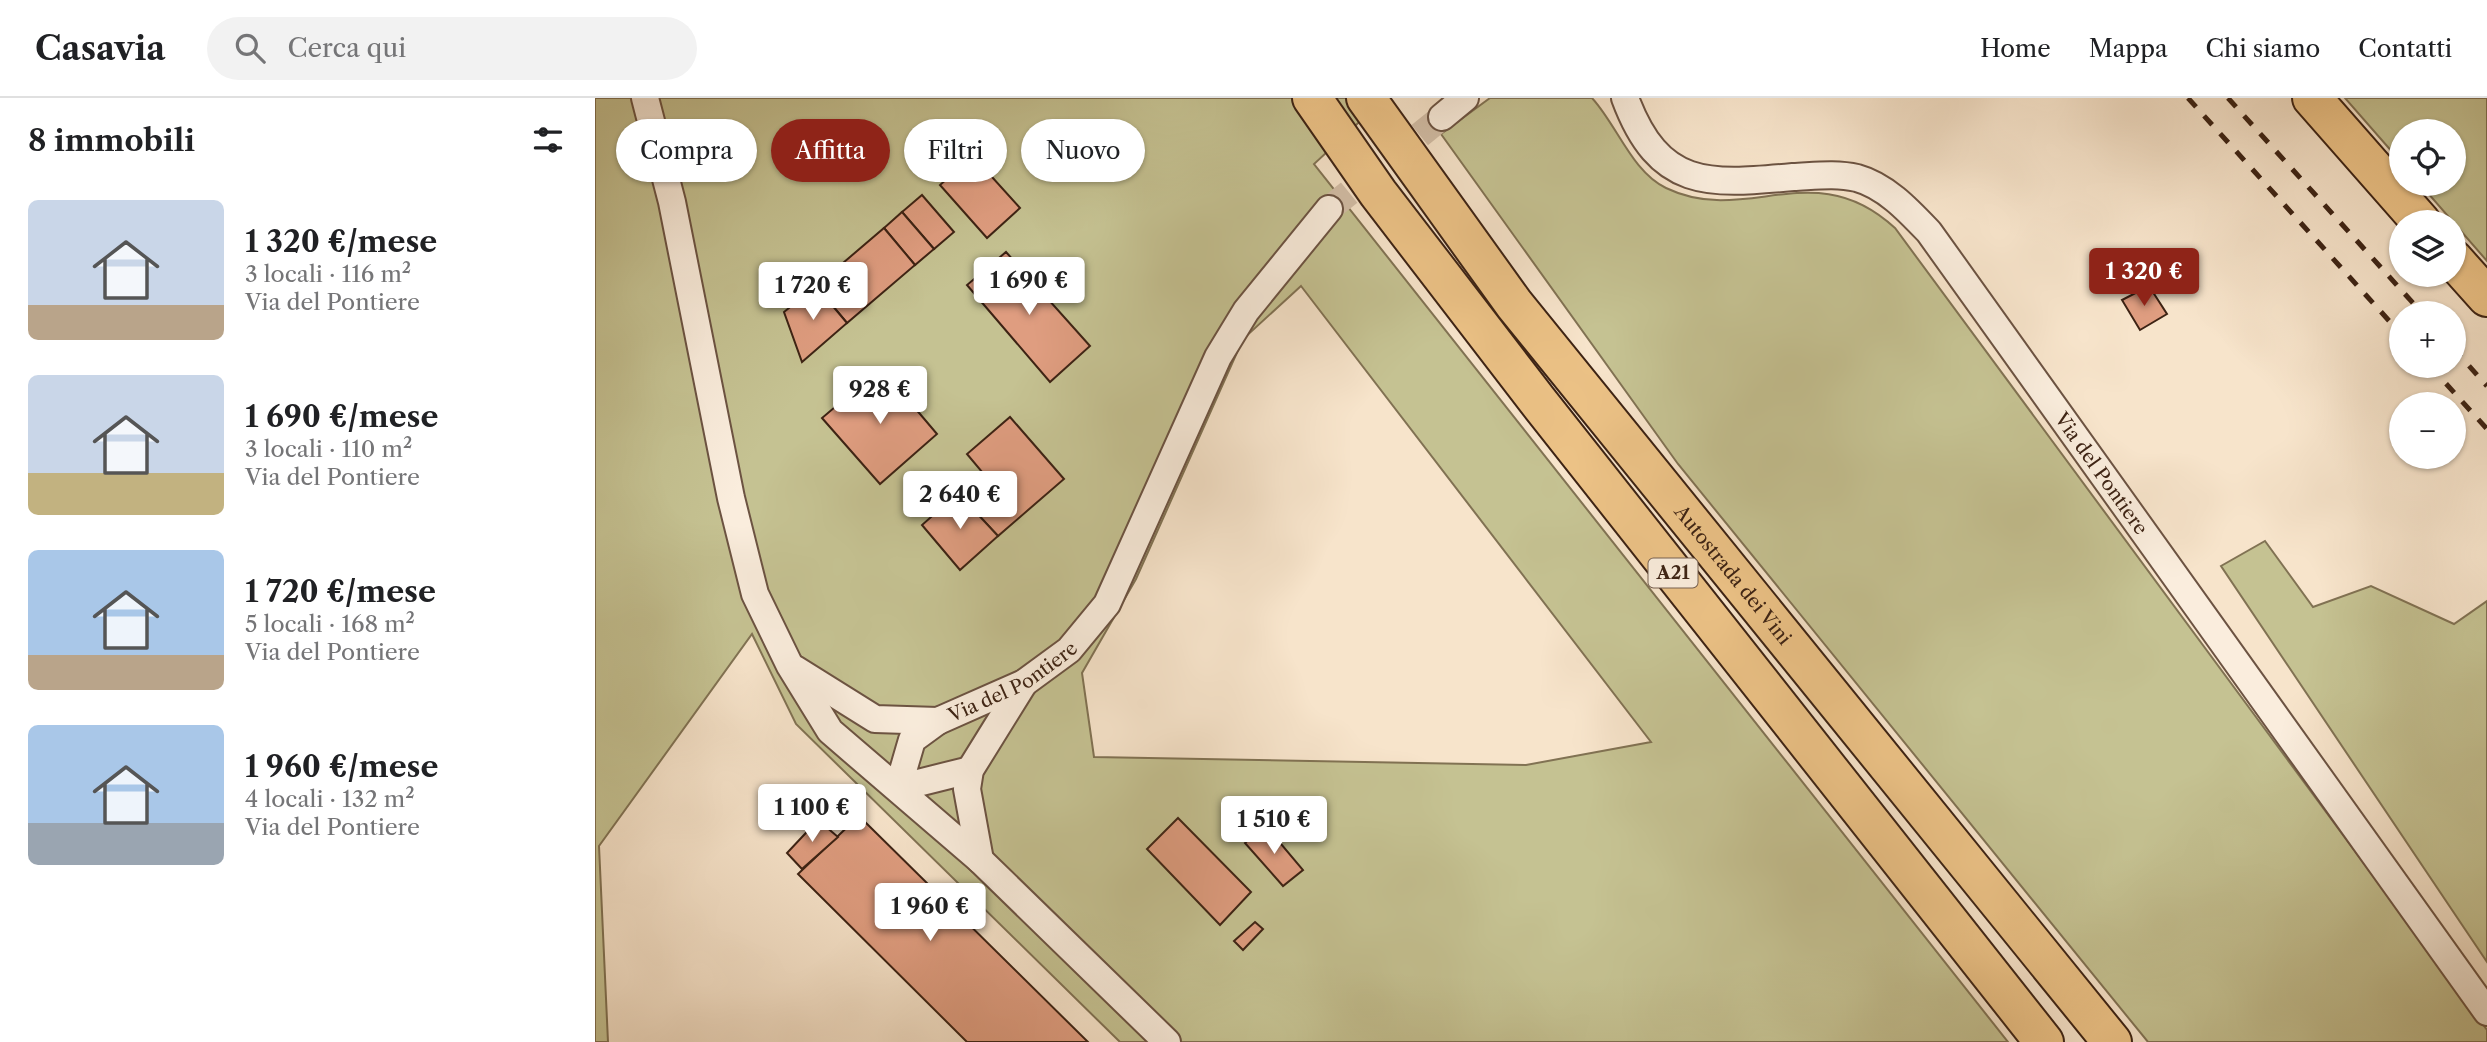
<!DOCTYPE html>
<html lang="it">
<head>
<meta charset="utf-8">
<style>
	:root { --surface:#fff; --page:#f2f2f2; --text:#202124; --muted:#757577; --line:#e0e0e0; --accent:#8f2418 }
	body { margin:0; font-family:"Libre Caslon Text",serif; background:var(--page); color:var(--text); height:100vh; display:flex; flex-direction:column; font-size:26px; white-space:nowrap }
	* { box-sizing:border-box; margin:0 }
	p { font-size:23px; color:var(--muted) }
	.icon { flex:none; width:38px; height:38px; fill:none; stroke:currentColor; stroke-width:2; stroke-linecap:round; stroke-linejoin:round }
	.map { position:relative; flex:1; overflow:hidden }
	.side { display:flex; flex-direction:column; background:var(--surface); width:595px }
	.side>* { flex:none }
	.top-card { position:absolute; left:21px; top:21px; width:665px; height:63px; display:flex; gap:14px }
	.controls { position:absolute; left:1794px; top:21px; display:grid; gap:14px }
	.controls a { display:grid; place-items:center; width:77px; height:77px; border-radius:50%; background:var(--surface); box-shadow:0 2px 5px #0004; font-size:35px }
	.price { position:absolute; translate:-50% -60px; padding:0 16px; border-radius:7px; background:#fff; color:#222; font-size:23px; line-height:46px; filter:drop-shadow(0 2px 4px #0008) }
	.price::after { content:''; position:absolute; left:50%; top:42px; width:21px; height:16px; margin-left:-10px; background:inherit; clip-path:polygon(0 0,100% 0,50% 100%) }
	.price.on { background:var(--accent); color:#fff }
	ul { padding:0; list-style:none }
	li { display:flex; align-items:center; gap:21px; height:175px; padding:0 28px }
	li span { display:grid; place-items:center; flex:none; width:196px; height:140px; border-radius:10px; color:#555 }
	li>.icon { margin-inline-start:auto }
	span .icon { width:84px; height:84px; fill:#fffc; stroke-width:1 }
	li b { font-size:30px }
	h2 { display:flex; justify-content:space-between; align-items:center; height:84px; padding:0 28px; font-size:30px }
	.chip { padding:0 24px; border-radius:32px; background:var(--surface); box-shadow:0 2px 5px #0004; font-size:24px; line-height:63px }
	.chip.on { background:var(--accent); color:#fff }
	header { display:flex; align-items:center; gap:42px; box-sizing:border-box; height:98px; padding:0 35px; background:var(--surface); border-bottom:2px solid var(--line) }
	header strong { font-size:33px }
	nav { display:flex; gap:38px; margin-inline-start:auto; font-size:24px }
	.search { width:490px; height:63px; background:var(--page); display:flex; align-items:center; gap:18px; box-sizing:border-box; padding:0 24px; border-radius:38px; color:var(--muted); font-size:26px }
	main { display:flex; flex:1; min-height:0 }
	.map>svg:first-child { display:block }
	.green { fill:#c5c292; stroke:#817253; stroke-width:2; fill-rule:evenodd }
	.building { fill:#df9d80; stroke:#3d2314; stroke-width:2 }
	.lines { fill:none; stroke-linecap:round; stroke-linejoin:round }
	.minor-tunnel { stroke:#d2bda6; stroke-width:26; stroke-dasharray:26 13; stroke-linecap:butt }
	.minor-casing { stroke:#6c5342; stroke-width:30 }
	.primary-casing { stroke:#3d2314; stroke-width:42 }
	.motorway-casing { stroke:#3d2314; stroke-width:42 }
	.minor { stroke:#faeddd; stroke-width:26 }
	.primary { stroke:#ecc286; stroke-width:38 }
	.motorway { stroke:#ecc286; stroke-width:38 }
	.rail { stroke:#3d2314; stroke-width:5; stroke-dasharray:12 12; stroke-linecap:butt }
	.labels { text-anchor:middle; stroke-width:5; stroke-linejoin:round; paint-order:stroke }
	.shield { fill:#faeddd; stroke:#766050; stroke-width:2 }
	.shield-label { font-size:18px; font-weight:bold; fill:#3d2314 }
	.street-label { font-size:19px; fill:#3d2314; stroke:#faeddd }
</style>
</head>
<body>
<header>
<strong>Casavia</strong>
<div class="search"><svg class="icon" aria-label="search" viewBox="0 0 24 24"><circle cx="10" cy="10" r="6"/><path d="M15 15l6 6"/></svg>Cerca qui</div>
<nav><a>Home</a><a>Mappa</a><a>Chi siamo</a><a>Contatti</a></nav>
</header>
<main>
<section class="side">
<h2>8 immobili<svg class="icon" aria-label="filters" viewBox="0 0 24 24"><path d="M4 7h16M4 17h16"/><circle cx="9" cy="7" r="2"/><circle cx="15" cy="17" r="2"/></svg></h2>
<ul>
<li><span style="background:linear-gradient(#c9d6e8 75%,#b9a48a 0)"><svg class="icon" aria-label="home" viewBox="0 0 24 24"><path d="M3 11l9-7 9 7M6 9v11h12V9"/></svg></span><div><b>1 320 €/mese</b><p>3 locali · 116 m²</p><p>Via del Pontiere</p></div></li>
<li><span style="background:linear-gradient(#c9d6e8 70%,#c2b280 0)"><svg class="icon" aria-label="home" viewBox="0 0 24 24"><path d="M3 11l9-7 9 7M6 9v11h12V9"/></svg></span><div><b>1 690 €/mese</b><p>3 locali · 110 m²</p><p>Via del Pontiere</p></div></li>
<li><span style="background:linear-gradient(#a9c7e8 75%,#b9a48a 0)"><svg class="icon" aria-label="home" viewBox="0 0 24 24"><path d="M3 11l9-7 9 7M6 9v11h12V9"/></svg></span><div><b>1 720 €/mese</b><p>5 locali · 168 m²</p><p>Via del Pontiere</p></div></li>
<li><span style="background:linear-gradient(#a9c7e8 70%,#9aa5b1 0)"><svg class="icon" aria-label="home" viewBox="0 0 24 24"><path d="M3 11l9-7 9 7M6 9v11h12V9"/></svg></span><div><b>1 960 €/mese</b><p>4 locali · 132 m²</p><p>Via del Pontiere</p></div></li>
</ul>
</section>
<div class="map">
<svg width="1892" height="944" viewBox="0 0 1892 944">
	<rect width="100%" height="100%" fill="#f7e4cb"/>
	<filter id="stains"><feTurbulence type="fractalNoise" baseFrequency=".00286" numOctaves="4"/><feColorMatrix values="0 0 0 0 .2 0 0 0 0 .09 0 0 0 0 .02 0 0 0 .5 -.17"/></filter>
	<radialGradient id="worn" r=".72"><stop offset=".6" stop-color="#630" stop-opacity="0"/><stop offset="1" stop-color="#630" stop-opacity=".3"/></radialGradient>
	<g class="green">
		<path d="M0,0H790L719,66L1413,944H525L201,626L157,536L4,748L13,944H0ZM706,188L1056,644L931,667L499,659L487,575L541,481L648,241Z"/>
		<path d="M895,0H997C1022,27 1037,74 1071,90C1152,129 1219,55 1300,130L1892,932V944H1553L1083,366L846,36Z"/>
		<polygon points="1750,0 1892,0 1892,163 1825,86 1858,86 1858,33 1806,33 1806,64"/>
		<polygon points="1670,443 1718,509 1776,488 1859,526 1892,503 1892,864 1626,468"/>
	</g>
	<g class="building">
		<polygon points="378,58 425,110 392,140 345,87"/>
		<polygon points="327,97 359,134 339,151 307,114"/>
		<polygon points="307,114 339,151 320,167 289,130"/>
		<polygon points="289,130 320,167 252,225 221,188"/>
		<polygon points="411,154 495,248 455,284 372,187"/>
		<polygon points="221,188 252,225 207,264 189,214"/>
		<polygon points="1554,188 1572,216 1545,232 1527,202"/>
		<polygon points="286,270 342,336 285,386 227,320"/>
		<polygon points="415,319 469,381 403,438 363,395 388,375 372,356"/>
		<polygon points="363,395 403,438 365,472 327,427"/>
		<polygon points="264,718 493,944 372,944 203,776"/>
		<polygon points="583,720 656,794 625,827 552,751"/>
		<polygon points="223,722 243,739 207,771 192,755"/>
		<polygon points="670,727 708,772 688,788 650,745"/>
		<polygon points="660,824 668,831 648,852 639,843"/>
	</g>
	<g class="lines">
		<polyline class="minor-tunnel" points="734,111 847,19"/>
		<defs>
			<g id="minor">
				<polyline points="50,0 77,104 136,400 160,496 195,568 235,633 385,762 572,944"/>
				<path id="s1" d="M1030,0C1064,91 1112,87 1198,79C1220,78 1241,75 1262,80C1291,88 1314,113 1334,134L1892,914"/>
				<polyline points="847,19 870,0"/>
				<path id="s2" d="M200,571L280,621L343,623L429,585L474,552L512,506L623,259L651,213L734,111"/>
				<polyline points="343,623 317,642 303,690 375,672"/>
				<polyline points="385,762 372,691 375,672 429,585"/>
			</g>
			<g id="primary">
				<polyline points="1717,0 1826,124"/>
				<polyline points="1858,161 1892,199"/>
			</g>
			<g id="motorway">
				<polyline points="717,0 783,95 942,302 1449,944"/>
				<path id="s3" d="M771,0L919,206L1517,944"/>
			</g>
		</defs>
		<use href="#minor" class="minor-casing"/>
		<use href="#primary" class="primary-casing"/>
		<use href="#motorway" class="motorway-casing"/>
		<use href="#minor" class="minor"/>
		<use href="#primary" class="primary"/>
		<use href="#motorway" class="motorway"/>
		<g class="rail">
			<polyline points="1593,0 1806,236"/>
			<polyline points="1633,0 1827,215"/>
			<polyline points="1858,250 1892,288"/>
			<polyline points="1835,268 1892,331"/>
		</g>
	</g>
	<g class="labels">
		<rect class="shield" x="1053.5" y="460.5" width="49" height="29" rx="5"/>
		<g class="shield-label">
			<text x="1078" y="481">A21</text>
		</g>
		<g class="street-label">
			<text dy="7" stroke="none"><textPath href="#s1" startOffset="660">Via del Pontiere</textPath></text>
			<text dy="7" stroke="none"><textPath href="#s3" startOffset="602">Autostrada dei Vini</textPath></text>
			<text dy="7" stroke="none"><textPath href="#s2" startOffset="242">Via del Pontiere</textPath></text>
		</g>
	</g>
	<rect width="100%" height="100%" filter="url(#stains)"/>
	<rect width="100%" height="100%" fill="url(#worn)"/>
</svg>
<div class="controls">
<a><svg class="icon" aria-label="locate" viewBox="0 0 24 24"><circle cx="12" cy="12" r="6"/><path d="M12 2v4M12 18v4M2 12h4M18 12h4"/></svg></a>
<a><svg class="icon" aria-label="layers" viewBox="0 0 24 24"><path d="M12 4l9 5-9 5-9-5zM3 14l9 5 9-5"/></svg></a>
<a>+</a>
<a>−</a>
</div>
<b class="price on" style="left:1549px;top:210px">1 320 €</b>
<b class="price" style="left:434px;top:219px">1 690 €</b>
<b class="price" style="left:218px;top:224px">1 720 €</b>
<b class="price" style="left:285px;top:328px">928 €</b>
<b class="price" style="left:365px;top:433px">2 640 €</b>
<b class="price" style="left:217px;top:746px">1 100 €</b>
<b class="price" style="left:679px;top:758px">1 510 €</b>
<b class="price" style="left:335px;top:845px">1 960 €</b>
<div class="top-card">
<a class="chip">Compra</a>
<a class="chip on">Affitta</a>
<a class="chip">Filtri</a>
<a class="chip">Nuovo</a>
</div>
</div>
</main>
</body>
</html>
